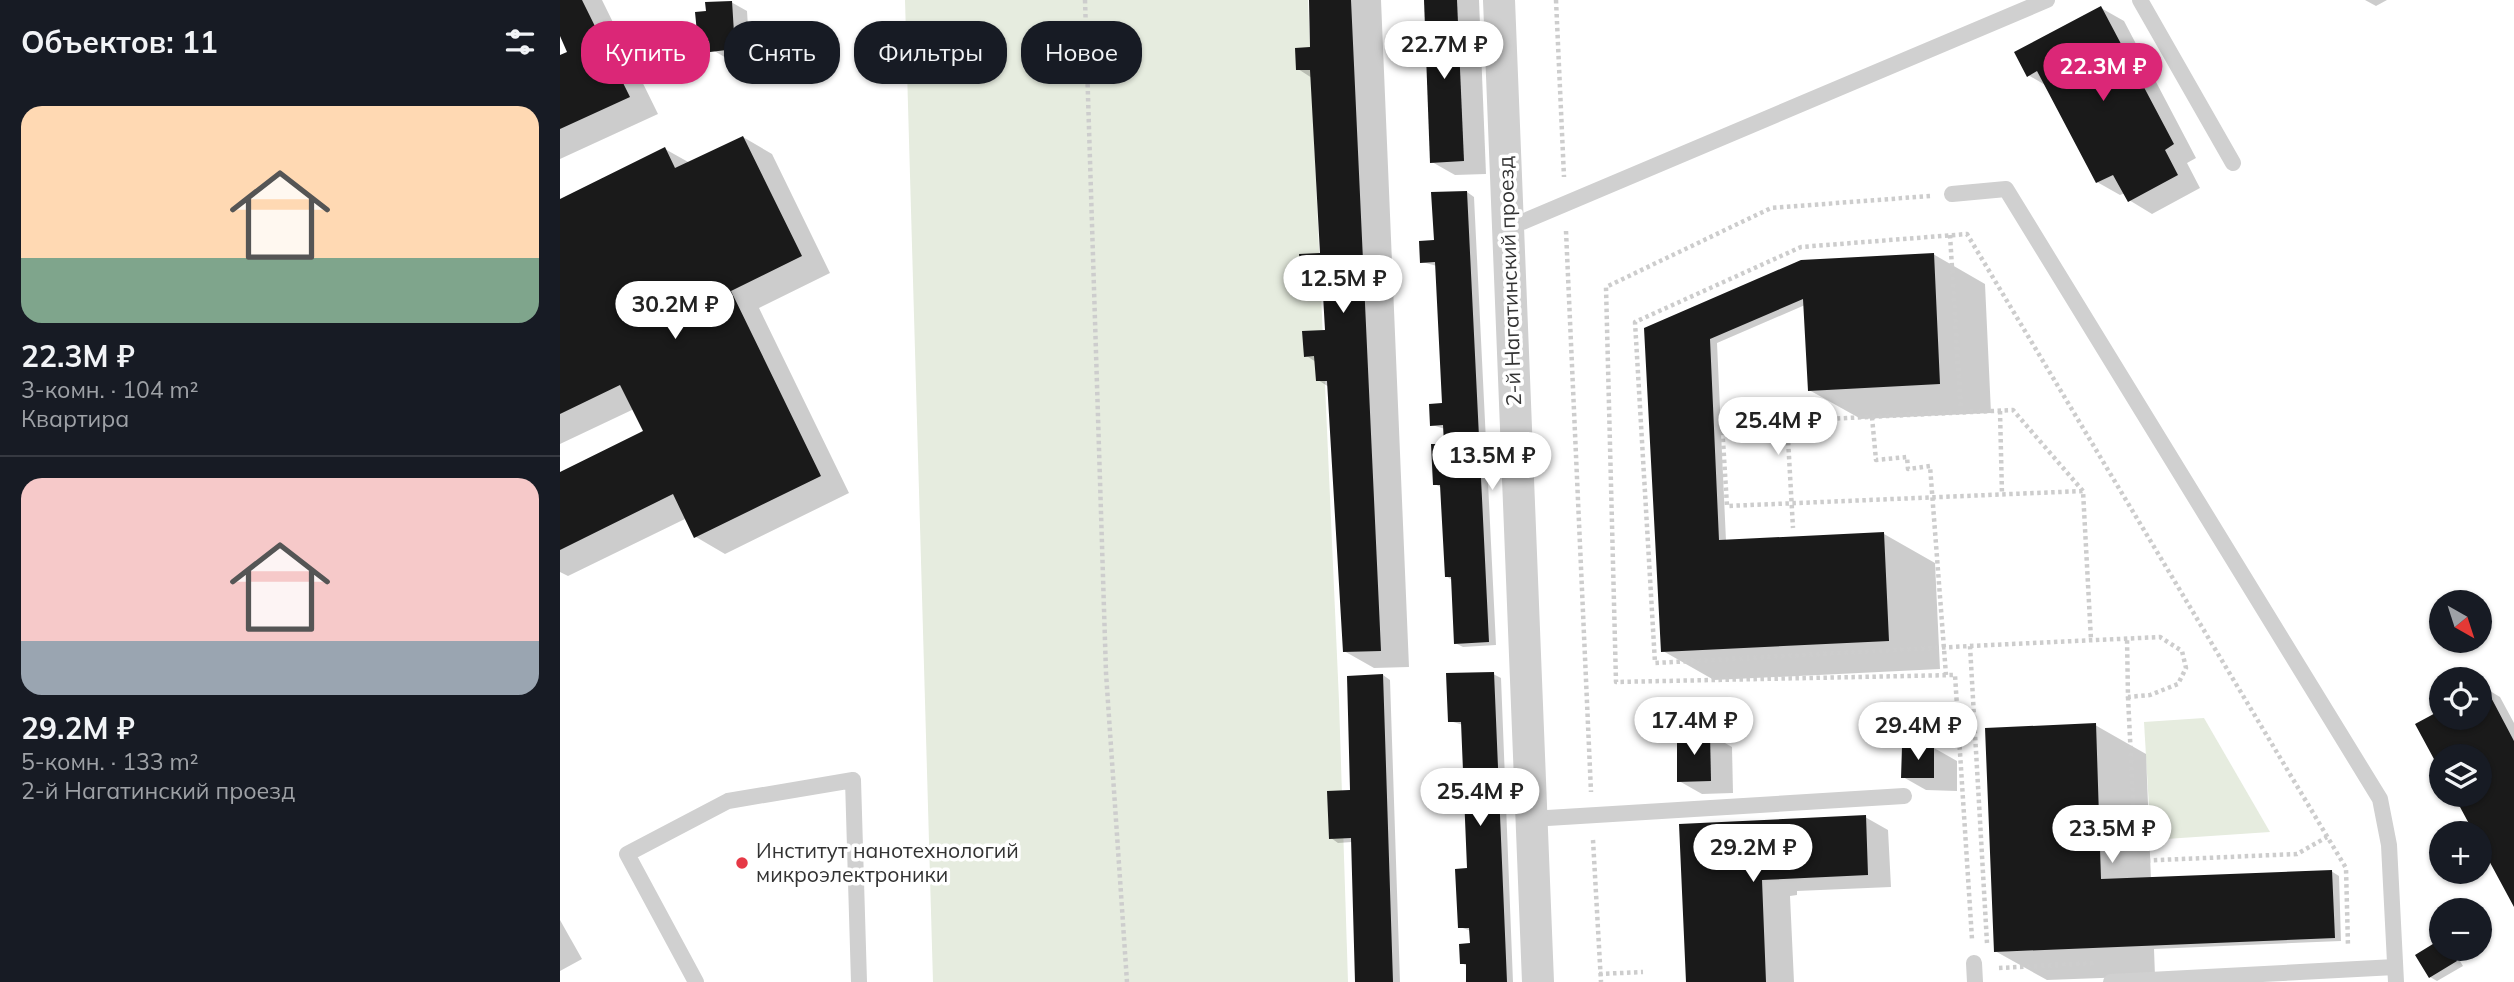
<!DOCTYPE html>
<html lang="ru">
<head>
<meta charset="utf-8">
<style>
	:root { --surface:#171b24; --page:#20242c; --text:#f1f3f6; --muted:#9ea1a6; --line:#363941; --accent:#db2777 }
	body { margin:0; font-family:Mulish,sans-serif; background:var(--page); color:var(--text); height:100vh; display:flex; flex-direction:column; font-size:26px; white-space:nowrap }
	* { box-sizing:border-box; margin:0 }
	p { font-size:23px; color:var(--muted) }
	.icon { flex:none; width:38px; height:38px; fill:none; stroke:currentColor; stroke-width:2; stroke-linecap:round; stroke-linejoin:round }
	.map { position:relative; flex:1; overflow:hidden }
	.side { display:flex; flex-direction:column; background:var(--surface); width:560px }
	.side>* { flex:none }
	.top-card { position:absolute; left:21px; top:21px; width:665px; height:63px; display:flex; gap:14px }
	.needle { width:46px; rotate:141deg }
	.fabs { position:absolute; left:1869px; top:590px; display:grid; gap:14px }
	.fabs a { display:grid; place-items:center; width:63px; height:63px; border-radius:50%; background:var(--surface); box-shadow:0 2px 5px #0004; font-size:35px }
	.price { position:absolute; translate:-50% -60px; padding:0 16px; border-radius:24px; background:#fff; color:#222; font-size:23px; line-height:46px; filter:drop-shadow(0 2px 4px #0008) }
	.price::after { content:''; position:absolute; left:50%; top:42px; width:21px; height:16px; margin-left:-10px; background:inherit; clip-path:polygon(0 0,100% 0,50% 100%) }
	.price.current { background:var(--accent); color:#fff }
	ul { padding:0; list-style:none }
	li { display:grid; align-content:center; gap:14px; height:371px; padding:0 21px }
	li+li { border-top:2px solid var(--line) }
	li span { display:grid; place-items:center; height:217px; border-radius:21px; color:#555 }
	li>.icon { margin-inline-start:auto }
	span .icon { width:126px; height:126px; fill:#fffc; stroke-width:1 }
	li b { font-size:30px }
	h2 { display:flex; justify-content:space-between; align-items:center; height:84px; padding:0 21px; font-size:30px }
	.pill { padding:0 24px; border-radius:28px; background:var(--surface); box-shadow:0 2px 5px #0004; font-size:24px; line-height:63px }
	.pill.current { background:var(--accent); color:#fff }
	main { display:flex; flex:1; min-height:0 }
	.map>svg:first-child { display:block }
	.green { fill:#e6ecdf }
	.shadow { fill:#0003 }
	.building { fill:#1a1a1a }
	.lines { fill:none; stroke-linecap:round; stroke-linejoin:round }
	.path { stroke:#cdcdcd; stroke-width:4.5; stroke-dasharray:3.5 3.5; stroke-linecap:butt }
	.service { stroke:#d0d0d0; stroke-width:16 }
	.minor { stroke:#d0d0d0; stroke-width:32 }
	.poi-dot { fill:#e63946; stroke:#fff; stroke-width:2.5 }
	.labels { text-anchor:middle; stroke-width:7; stroke-linejoin:round; paint-order:stroke }
	.street-label { font-size:21px; fill:#333; stroke:#fff }
	.poi-label { font-size:21px; fill:#333; stroke:#fff; text-anchor:start }
</style>
</head>
<body>
<main>
<section class="side">
<h2>Объектов: 11<svg class="icon" aria-label="filters" viewBox="0 0 24 24"><path d="M4 7h16M4 17h16"/><circle cx="9" cy="7" r="2"/><circle cx="15" cy="17" r="2"/></svg></h2>
<ul>
<li><span style="background:linear-gradient(#ffd9b3 70%,#7fa58c 0)"><svg class="icon" aria-label="home" viewBox="0 0 24 24"><path d="M3 11l9-7 9 7M6 9v11h12V9"/></svg></span><div><b>22.3M ₽</b><p>3-комн. · 104 m²</p><p>Квартира</p></div></li>
<li><span style="background:linear-gradient(#f6c9c9 75%,#9aa5b1 0)"><svg class="icon" aria-label="home" viewBox="0 0 24 24"><path d="M3 11l9-7 9 7M6 9v11h12V9"/></svg></span><div><b>29.2M ₽</b><p>5-комн. · 133 m²</p><p>2-й Нагатинский проезд</p></div></li>
</ul>
</section>
<div class="map">
<svg width="1954" height="982" viewBox="0 0 1954 982">
	<rect width="100%" height="100%" fill="#fff"/>
	<g class="green">
		<polygon points="345,0 748,0 779,701 788,982 373,982"/>
		<polygon points="1644,718 1710,832 1591,840 1584,722"/>
	</g>
	<g class="shadow">
		<polygon points="0,0 42,0 98,114 0,159 0,57 10,52 0,32"/>
		<polygon points="750,0 821,0 849,667 814,668 784,651 769,387 758,380 756,362 745,355 766,332 764,290 742,277 762,254 752,78 738,69 752,49"/>
		<polygon points="865,0 919,0 926,174 895,175 872,162"/>
		<polygon points="1805,0 1827,0 1816,6"/>
		<polygon points="171,2 187,11 190,58 168,59 139,42 148,13"/>
		<polygon points="1541,8 1564,21 1636,158 1627,163 1640,188 1592,214 1569,200 1565,193 1560,195 1537,182 1487,86 1468,75"/>
		<polygon points="183,137 212,154 270,273 199,308 289,493 165,554 136,537 127,518 8,576 0,572 0,474 85,432 74,409 0,444 0,201 105,149 130,163"/>
		<polygon points="907,192 914,197 936,645 903,647 895,643 892,580 886,576 882,488 875,484 885,445 885,429 872,425 883,405 877,266 862,262"/>
		<polygon points="1373,254 1425,284 1431,413 1301,419 1249,390 1245,305 1157,343 1166,541 1324,534 1375,563 1380,669 1154,680 1103,651 1086,330"/>
		<polygon points="933,674 941,678 953,982 910,982 907,966 902,963 912,945 911,931 900,927 909,870 903,725 890,721"/>
		<polygon points="823,675 830,680 840,982 797,982 792,842 778,843 771,838 791,792"/>
		<polygon points="1925,688 1940,697 1954,723 1954,904 1920,840 1920,833 1916,833 1920,756 1881,756 1881,769 1857,724 1881,712 1881,718 1920,718 1920,691"/>
		<polygon points="1535,725 1586,754 1591,879 1771,871 1779,876 1781,941 1594,949 1595,976 1487,980 1435,951"/>
		<polygon points="1149,734 1172,747 1173,793 1142,794 1119,781"/>
		<polygon points="1374,748 1397,761 1397,791 1366,790 1343,777"/>
		<polygon points="1305,817 1328,830 1331,887 1237,891 1237,895 1230,896 1234,982 1128,982 1121,825"/>
		<polygon points="0,920 22,959 0,971"/>
		<polygon points="1881,941 1881,948 1892,948 1903,966 1877,981 1870,977 1857,956"/>
	</g>
	<g class="building">
		<polygon points="0,0 22,0 70,97 0,129 0,55 7,52 0,36"/>
		<polygon points="749,0 791,0 821,651 783,652 767,381 756,381 754,356 744,357 742,331 765,330 762,277 741,278 739,254 760,253 750,70 736,70 735,48 750,47"/>
		<polygon points="864,0 897,0 904,161 870,163"/>
		<polygon points="172,1 175,49 150,52 149,41 138,43 135,12 146,11 145,2"/>
		<polygon points="1541,6 1614,144 1605,150 1618,175 1568,202 1553,175 1536,183 1477,71 1467,77 1454,52"/>
		<polygon points="183,136 242,256 171,291 261,476 134,538 113,494 0,550 0,472 83,431 60,385 0,414 0,199 105,147 115,168"/>
		<polygon points="907,191 929,642 894,644 891,577 885,577 880,485 873,485 871,444 884,444 883,425 870,426 869,404 882,403 875,262 860,263 859,241 874,240 871,192"/>
		<polygon points="1374,253 1380,384 1248,391 1243,299 1150,339 1159,540 1324,532 1329,641 1101,652 1084,328 1241,260"/>
		<polygon points="934,672 947,982 906,982 906,964 900,964 899,944 910,943 909,928 898,928 895,869 907,868 901,722 888,722 886,673"/>
		<polygon points="823,674 833,982 795,982 791,838 769,839 767,791 790,790 787,676"/>
		<polygon points="1925,686 1954,741 1954,907 1920,844 1920,833 1914,833 1893,794 1920,794 1920,756 1881,756 1881,772 1855,724 1881,710 1881,718 1920,718 1920,689"/>
		<polygon points="1536,723 1541,879 1772,870 1775,938 1434,952 1425,728"/>
		<polygon points="1150,732 1151,781 1117,782 1117,733"/>
		<polygon points="1342,746 1374,746 1374,778 1341,778"/>
		<polygon points="1306,815 1308,875 1202,880 1206,982 1126,982 1119,824"/>
		<polygon points="1881,939 1881,948 1889,948 1897,961 1869,978 1855,955"/>
	</g>
	<g class="lines">
		<g class="path">
			<polyline points="525,0 546,673 567,982"/>
			<polyline points="996,0 1004,177"/>
			<polyline points="1370,196 1211,208 1046,287 1056,682 1395,675 1412,939"/>
			<polyline points="1006,231 1031,792"/>
			<polyline points="1390,235 1401,413"/>
			<polyline points="1440,411 1442,495"/>
			<polyline points="1312,417 1316,460 1347,457 1348,469 1370,466 1386,675"/>
			<polyline points="1227,421 1233,528"/>
			<polyline points="1523,491 1453,410 1162,424 1167,506 1523,491 1531,640"/>
			<polyline points="1410,646 1600,637 1622,651 1626,668 1618,684 1590,695 1568,697 1567,638"/>
			<polyline points="1568,697 1576,861 1737,854 1767,837"/>
			<polyline points="1033,840 1041,982"/>
			<polyline points="1427,943 1410,646 1095,663 1075,322 1241,247 1407,234 1786,868 1788,946"/>
			<polyline points="1439,968 1535,963"/>
			<polyline points="1039,974 1083,972"/>
		</g>
		<g class="service">
			<polyline points="1580,0 1673,163"/>
			<polyline points="1392,194 1446,189 1820,799 1829,845 1836,982"/>
			<polyline points="948,228 1487,0"/>
			<polyline points="971,819 1344,796"/>
			<polyline points="1414,963 1415,982"/>
			<polyline points="136,982 67,854 168,801 293,780 299,982"/>
			<polyline points="1551,982 1835,967"/>
		</g>
		<polyline class="minor" points="939,0 978,982"/>
	</g>
	<circle class="poi-dot" cx="182" cy="863" r="7"/>
	<g class="labels">
		<g class="street-label">
			<text transform="translate(950 281) rotate(-92)" y="7">2-й Нагатинский проезд</text>
		</g>
		<g class="poi-label">
			<text x="196" y="858">Институт нанотехнологий<tspan x="196" dy="24">микроэлектроники</tspan></text>
		</g>
	</g>
</svg>
<div class="fabs">
<a><svg class="needle" viewBox="-14 -14 28 28"><path d="M0-13l5 13h-10z" fill="#e53935"/><path d="M0 13l5-13h-10z" fill="#9ea1a6"/></svg></a>
<a><svg class="icon" aria-label="locate" viewBox="0 0 24 24"><circle cx="12" cy="12" r="6"/><path d="M12 2v4M12 18v4M2 12h4M18 12h4"/></svg></a>
<a><svg class="icon" aria-label="layers" viewBox="0 0 24 24"><path d="M12 4l9 5-9 5-9-5zM3 14l9 5 9-5"/></svg></a>
<a>+</a>
<a>−</a>
</div>
<b class="price" style="left:884px;top:81px">22.7M ₽</b>
<b class="price current" style="left:1543px;top:103px">22.3M ₽</b>
<b class="price" style="left:783px;top:315px">12.5M ₽</b>
<b class="price" style="left:115px;top:341px">30.2M ₽</b>
<b class="price" style="left:1218px;top:457px">25.4M ₽</b>
<b class="price" style="left:932px;top:492px">13.5M ₽</b>
<b class="price" style="left:1134px;top:757px">17.4M ₽</b>
<b class="price" style="left:1358px;top:762px">29.4M ₽</b>
<b class="price" style="left:920px;top:828px">25.4M ₽</b>
<b class="price" style="left:1552px;top:865px">23.5M ₽</b>
<b class="price" style="left:1193px;top:884px">29.2M ₽</b>
<div class="top-card">
<a class="pill current">Купить</a>
<a class="pill">Снять</a>
<a class="pill">Фильтры</a>
<a class="pill">Новое</a>
</div>
</div>
</main>
</body>
</html>
